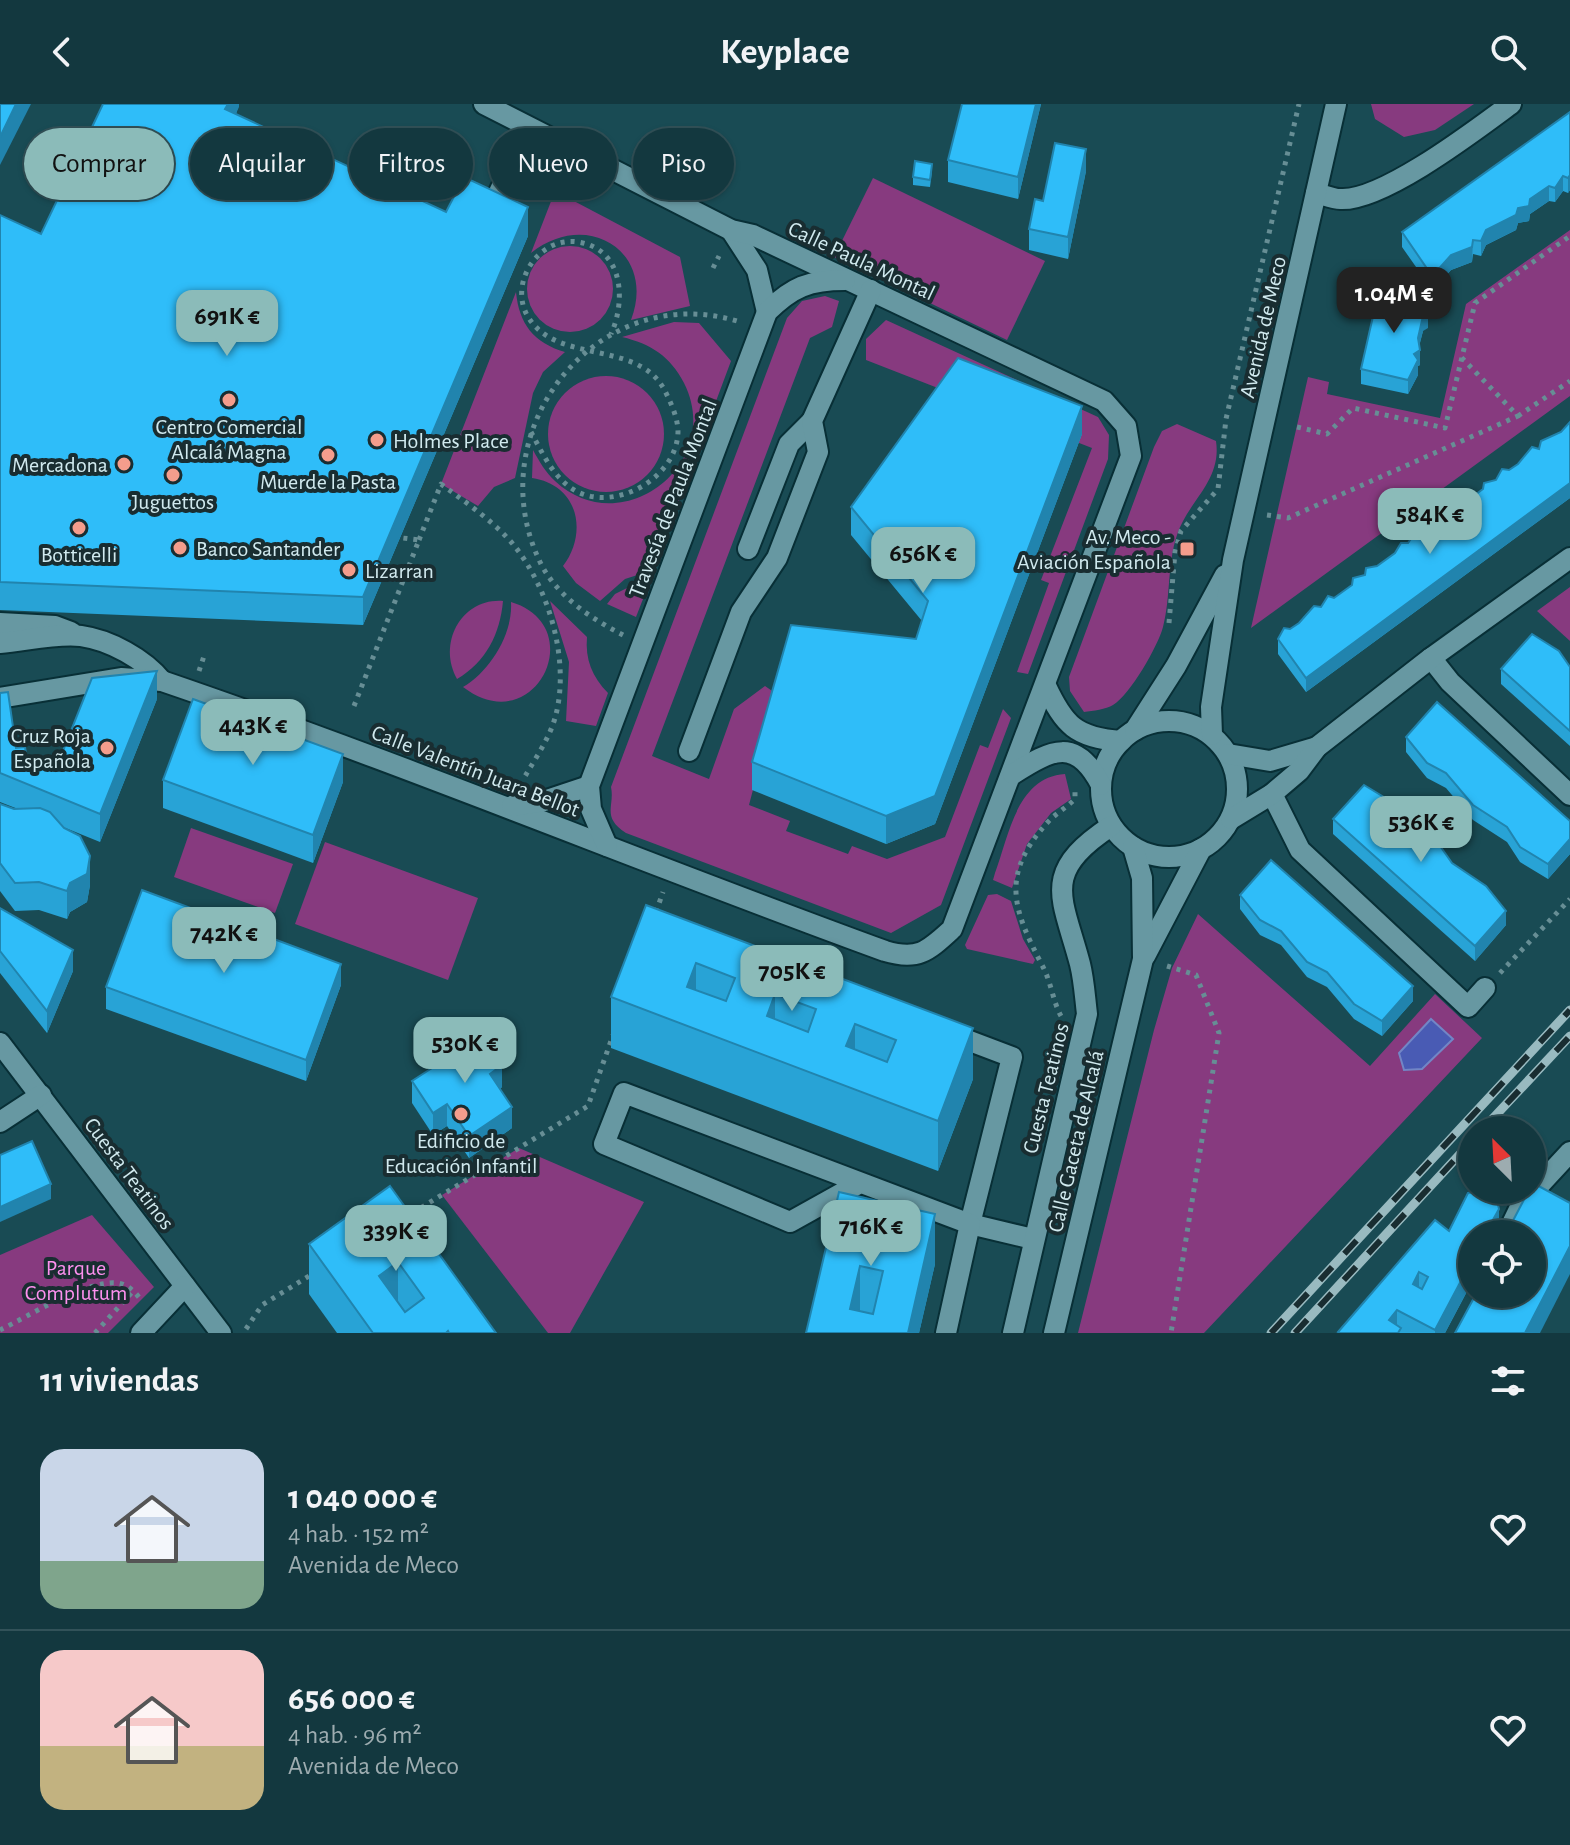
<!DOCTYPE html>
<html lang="es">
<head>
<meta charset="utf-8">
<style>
	:root { --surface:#13383f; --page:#1c3f46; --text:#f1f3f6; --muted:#9dacb0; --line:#325259; --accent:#8bbbb9 }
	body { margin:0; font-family:"Alegreya Sans",sans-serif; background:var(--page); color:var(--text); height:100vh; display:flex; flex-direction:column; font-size:30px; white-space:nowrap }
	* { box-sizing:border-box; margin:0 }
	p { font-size:26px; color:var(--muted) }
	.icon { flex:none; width:44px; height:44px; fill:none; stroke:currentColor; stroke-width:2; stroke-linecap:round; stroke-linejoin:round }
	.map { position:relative; height:1229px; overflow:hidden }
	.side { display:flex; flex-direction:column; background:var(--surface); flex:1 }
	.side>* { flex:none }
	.banner { position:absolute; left:24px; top:24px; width:800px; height:72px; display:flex; gap:16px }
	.needle { width:52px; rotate:336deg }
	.buttons { position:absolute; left:1458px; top:1012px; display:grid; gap:16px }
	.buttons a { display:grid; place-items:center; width:88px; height:88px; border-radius:50%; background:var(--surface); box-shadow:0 2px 6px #0004,0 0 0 2px var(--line); font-size:40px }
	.price { position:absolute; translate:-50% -68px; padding:0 18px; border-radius:16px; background:var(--accent); color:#111; font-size:26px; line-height:52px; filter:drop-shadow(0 2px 4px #0008) }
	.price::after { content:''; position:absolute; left:50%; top:48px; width:24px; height:18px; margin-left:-12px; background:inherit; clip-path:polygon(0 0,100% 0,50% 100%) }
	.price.current { background:#222; color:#fff }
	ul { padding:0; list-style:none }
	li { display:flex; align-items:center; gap:24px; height:200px; padding:0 40px }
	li+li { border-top:2px solid var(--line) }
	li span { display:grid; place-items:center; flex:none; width:224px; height:160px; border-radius:24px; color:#555 }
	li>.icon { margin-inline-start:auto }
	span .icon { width:96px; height:96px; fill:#fffc; stroke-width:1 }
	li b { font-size:34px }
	h2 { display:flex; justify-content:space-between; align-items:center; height:96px; padding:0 40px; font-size:34px }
	.chip { padding:0 28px; border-radius:36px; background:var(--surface); box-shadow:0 2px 6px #0004,0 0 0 2px var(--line); font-size:28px; line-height:72px }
	.chip.current { background:var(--accent); color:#111 }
	header { display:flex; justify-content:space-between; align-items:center; height:104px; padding:0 40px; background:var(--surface); font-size:36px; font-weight:600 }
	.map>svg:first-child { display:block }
	.green { fill:#873a7f }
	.water { fill:#495bb4; stroke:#7286c6; stroke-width:2 }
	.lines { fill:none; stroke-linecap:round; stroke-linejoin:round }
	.minor-casing { stroke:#082f36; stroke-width:24 }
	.path { stroke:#678e95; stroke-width:5; stroke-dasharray:4 6; stroke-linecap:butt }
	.minor { stroke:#6798a2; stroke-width:20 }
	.rail-casing { stroke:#99bac0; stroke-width:9 }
	.rail { stroke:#192d31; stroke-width:6; stroke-dasharray:18; stroke-linecap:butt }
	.wall { fill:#28a3d6 }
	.shaded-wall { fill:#2184ae }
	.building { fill:#2fbdf9; stroke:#2184ae; stroke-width:2; fill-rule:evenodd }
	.poi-dot { fill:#f49d8c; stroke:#192d31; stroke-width:3 }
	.labels { text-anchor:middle; stroke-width:8; stroke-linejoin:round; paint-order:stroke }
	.street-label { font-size:22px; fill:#d1eaef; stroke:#192d31 }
	.poi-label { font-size:22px; fill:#d1eaef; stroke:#192d31 }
	.park-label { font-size:22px; fill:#fd91ef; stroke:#192d31 }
</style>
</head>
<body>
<header><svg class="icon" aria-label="back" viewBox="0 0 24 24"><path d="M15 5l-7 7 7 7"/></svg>Keyplace<svg class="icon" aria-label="search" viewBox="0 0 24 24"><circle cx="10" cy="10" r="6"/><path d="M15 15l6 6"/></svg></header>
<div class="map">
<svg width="1570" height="1229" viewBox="0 0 1570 1229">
	<rect width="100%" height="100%" fill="#194b54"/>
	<g class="green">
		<polygon points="1371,0 1474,0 1435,26 1404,33 1375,15"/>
		<polygon points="873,74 1045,157 1007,236 834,153"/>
		<path d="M555,87L680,153L690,202L631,216C657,148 587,104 531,149Z"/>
		<polygon points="1570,126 1570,292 1251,524 1308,273 1329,278 1327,290 1440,314 1466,200"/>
		<circle cx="570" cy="185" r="43"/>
		<path d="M516,188C519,220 534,239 565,248L543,268L533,289L515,374L494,383L478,402L441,380Z"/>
		<path d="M825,192L839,197L832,223L810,234L652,652L709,675L734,605L765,582L778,591L749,701L790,717L786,727L848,750L852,742L887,755L945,733L980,641L988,644L1003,605L1011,614L941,801L891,829L626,729C601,713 615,702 611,683L787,214L802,197Z"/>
		<polygon points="886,216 1098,313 1109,331 1108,355 1028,570 1017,568 1049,479 1041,476 1092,344 866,256 866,235"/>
		<path d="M674,218L699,219L731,257L653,466L625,475L600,497L576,479L563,462C588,429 579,381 532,374L533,346C539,357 546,369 555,377C621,439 725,360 684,279C670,252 651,240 622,233Z"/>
		<circle cx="606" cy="330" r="58"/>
		<path d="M1177,320L1216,337C1222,377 1188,397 1177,431C1167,460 1171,493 1163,523C1158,542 1130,591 1113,601C1106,605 1093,607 1084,608L1070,587L1069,573L1154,343L1162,327Z"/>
		<polygon points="643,476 650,477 636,513 607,500 615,490"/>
		<polygon points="1570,483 1570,537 1537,507"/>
		<path d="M503,497C500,530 486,558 457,575C437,540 461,494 503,497Z"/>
		<path d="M550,497L587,533C585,555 592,573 608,589L596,622L566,617L569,558Z"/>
		<path d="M511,498C591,522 535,638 463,583C490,567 513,530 511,498Z"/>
		<path d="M1065,670L1071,695L1051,709L1027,740L1012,784L993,776L995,769C1009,731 1017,673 1065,670Z"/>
		<polygon points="191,724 293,760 275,809 174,773"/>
		<polygon points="325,738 478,794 448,876 295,820"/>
		<polygon points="997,790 1011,797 1023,835 1035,856 1033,860 967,845 965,841 988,791"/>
		<polygon points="1198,810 1370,962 1435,890 1482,934 1204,1229 1078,1229 1154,926 1172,864"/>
		<polygon points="519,1044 644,1098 570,1229 548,1229 442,1091"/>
		<polygon points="92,1111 154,1183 108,1229 0,1229 0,1151"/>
	</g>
	<polygon class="water" points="1431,915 1453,935 1422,965 1404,966 1399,949"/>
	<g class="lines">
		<defs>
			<g id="minor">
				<path d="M1316,89C1324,91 1333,95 1340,95C1382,98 1477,25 1511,0"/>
				<polyline points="488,112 529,24"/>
				<polyline points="731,126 757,166 767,208"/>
				<polyline points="748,445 789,340 812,317"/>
				<polyline points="0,519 55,522 71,528"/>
				<path d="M0,539C25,537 56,529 81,532C110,536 144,555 162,577"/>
				<polyline points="1431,554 1450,578 1570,691"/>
				<path d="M1046,582C1064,621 1076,634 1121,637"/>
				<path d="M0,594L121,574L162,577C405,660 643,759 885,847C918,857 928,847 952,825L1131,352L1126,322L1104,297L753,131L731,126L484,0"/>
				<circle cx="1169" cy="685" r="68"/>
				<polyline points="1135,626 1176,562 1225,471"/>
				<polyline points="1212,631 1211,603 1233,456 1336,0"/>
				<polyline points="689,647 741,508 777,454 818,348 812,317 871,186"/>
				<polyline points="1228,650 1270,657 1317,643"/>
				<path d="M1013,670C1052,645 1076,633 1101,681"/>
				<polyline points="1272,690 1300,746 1468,903 1485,884"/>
				<polyline points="512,702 544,697 589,682"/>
				<polyline points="1231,715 1272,690 1299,667 1317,643 1431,554 1570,454"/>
				<path d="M607,742L591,705L589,682L767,208C792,183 809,176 845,176"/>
				<polyline points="1145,852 1201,745"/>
				<polyline points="946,928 1012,953 970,1120 1033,1135"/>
				<polyline points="0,939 221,1229"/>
				<polyline points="0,1018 41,991"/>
				<polyline points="860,1079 790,1118 604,1040 624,989 970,1120 946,1229"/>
				<polyline points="1507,1130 1521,1101 1570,1048"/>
				<polyline points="141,1229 185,1182"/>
				<path d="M1013,1229L1087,910C1085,894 1084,876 1080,860C1062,792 1040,769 1111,722"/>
				<polyline points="1054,1229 1143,855 1142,774 1133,743"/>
			</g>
		</defs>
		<use href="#minor" class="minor-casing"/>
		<g class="path">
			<polyline points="713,164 719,152"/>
			<polyline points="1518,312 1570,277"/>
			<polyline points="1297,323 1327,330 1353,304 1445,324 1475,199 1570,132"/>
			<path d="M531,328C543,350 555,378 580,389C620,406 677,372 678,328C678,314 671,299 665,287C638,234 555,262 527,211C509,178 539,132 578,138C624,145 626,197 611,230"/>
			<polyline points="1267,411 1288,414 1518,312 1461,253"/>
			<path d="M419,436L441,380C465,398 492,416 512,439C549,483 571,558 555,614C549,635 535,655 524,674"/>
			<polyline points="1169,519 1175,448 1181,427 1218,385 1226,315 1299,0"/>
			<path d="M623,531C592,515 558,493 541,460C476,329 595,175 737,217"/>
			<polyline points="199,567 205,549"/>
			<polyline points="354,602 419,436 394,433"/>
			<polyline points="656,808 663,788"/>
			<polyline points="1167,862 1196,871 1219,929 1171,1229"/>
			<polyline points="1500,869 1570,795"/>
			<path d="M1061,912C1053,898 1051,877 1042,861C1013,805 1000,771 1047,719C1055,710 1066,704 1075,695V687"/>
			<polyline points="404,1114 588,1002 613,931"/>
			<polyline points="246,1225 262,1201 314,1169"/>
			<path d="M0,1226C29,1212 86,1176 117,1179C128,1180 135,1188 142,1197"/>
			<polyline points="95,1229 134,1186"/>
		</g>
		<use href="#minor" class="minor"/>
		<defs>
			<g id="rail">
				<polyline points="1482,1026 1570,932"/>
				<polyline points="1271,1229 1570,906"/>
				<polyline points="1295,1229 1472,1037"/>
			</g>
		</defs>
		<use href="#rail" class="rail-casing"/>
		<use href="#rail" class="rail"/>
	</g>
	<g class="wall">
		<polygon points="239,0 236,10 446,108 528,132 363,521 0,506 0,111 41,130"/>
		<polygon points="962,0 1041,0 1018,95 948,78 948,56"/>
		<polygon points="1570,8 1570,86 1568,89 1563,87 1555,98 1549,97 1530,110 1529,117 1518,119 1516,126 1486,141 1481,152 1473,150 1472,158 1451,166 1436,183 1428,180 1402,143 1402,128"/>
		<polygon points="932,67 930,83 913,81 913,73"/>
		<polygon points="1086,67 1068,155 1029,146 1029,125 1043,97"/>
		<polygon points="1428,224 1423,227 1419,242 1420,261 1418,262 1418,271 1408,290 1361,280 1361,265"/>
		<polygon points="1570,318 1570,394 1306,588 1278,550 1278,535 1539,345 1561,328"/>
		<polygon points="1082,330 935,720 886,740 752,686 752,658 916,535 922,517 851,431 851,403"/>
		<polygon points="1570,563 1570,642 1501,580 1501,565"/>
		<polygon points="0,589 16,644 27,656 55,667 157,595 100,738 63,723 90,781 87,798 70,808 67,815 39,806 15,807 0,787 0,700 14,705 18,705 0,698"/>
		<polygon points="1406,633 1570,717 1570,750 1548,775 1520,758 1507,738 1473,716 1446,684 1427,674 1406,648"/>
		<polygon points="163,676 343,678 313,759 163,704"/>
		<polygon points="1333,715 1419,730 1452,759 1506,821 1475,857 1333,730"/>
		<polygon points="1240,791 1413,897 1382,932 1354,915 1327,883 1307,873 1281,841 1260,831 1240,805"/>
		<polygon points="646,801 973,975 938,1067 611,944 611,893"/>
		<polygon points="0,804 73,867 47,929 0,869"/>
		<polygon points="341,881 306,977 106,905 106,883"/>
		<polygon points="429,959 502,983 500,985 512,1024 469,1054 447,1022 433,1031 412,999 412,977 429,966"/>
		<polygon points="390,1082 496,1229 337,1229 309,1190 309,1140"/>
		<polygon points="839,1088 935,1160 919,1229 806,1229"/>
		<polygon points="1499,1126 1472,1130 1472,1178 1445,1229 1338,1229 1449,1127"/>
	</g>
	<g class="shaded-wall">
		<polygon points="16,0 31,0 0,61 0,33"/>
		<polygon points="228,0 239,0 239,3 225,33 225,5"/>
		<polygon points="1036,0 1041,0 1018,95 1018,73"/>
		<polygon points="1086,45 1086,67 1068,155 1068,133"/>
		<polygon points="1570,71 1570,86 1568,89 1568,74"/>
		<polygon points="1563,72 1563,87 1555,98 1555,84"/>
		<polygon points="1549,82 1549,97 1530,110 1529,117 1518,119 1516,126 1486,141 1481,152 1481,137 1486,126"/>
		<polygon points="528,103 528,132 363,521 363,493"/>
		<polygon points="1473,136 1472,158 1451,166 1436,183 1436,168 1451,151"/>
		<polygon points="1428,209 1428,224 1423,227 1418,247 1420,246 1420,261 1418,262 1418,271 1408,290 1408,276 1423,212"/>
		<polygon points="1082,302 1082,330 935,720 886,740 886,712"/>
		<polygon points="1570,379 1570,394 1306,588 1306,574"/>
		<polygon points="157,567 157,595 100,738 100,710"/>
		<polygon points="343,650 343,678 313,759 313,731"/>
		<polygon points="1570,735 1570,750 1548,775 1548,760"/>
		<polygon points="90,752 90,781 87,798 70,808 67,815 67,787 70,779"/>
		<polygon points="1506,807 1506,821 1475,857 1475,842"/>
		<polygon points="73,846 73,867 47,929 47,907"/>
		<polygon points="696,859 696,909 687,883"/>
		<polygon points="341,860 341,881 306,977 306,956"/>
		<polygon points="1413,882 1413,897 1382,932 1382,917"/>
		<polygon points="775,890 775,940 767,912"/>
		<polygon points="855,920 855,970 846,942"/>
		<polygon points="973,924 973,975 938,1067 938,1017"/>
		<polygon points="502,961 502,983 490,991 490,970"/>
		<polygon points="447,1000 447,1022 433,1031 433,1009"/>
		<polygon points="512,1003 512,1024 469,1054 469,1032"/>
		<polygon points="51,1080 51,1095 0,1118 0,1103"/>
		<polygon points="1499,1105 1499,1126 1497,1130 1485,1130"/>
		<polygon points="935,1110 935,1160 919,1229 908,1229"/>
		<polygon points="1570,1142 1570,1170 1540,1229 1525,1229"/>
		<polygon points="1472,1156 1472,1178 1445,1229 1435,1229 1435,1226"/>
		<polygon points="398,1158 398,1208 379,1172"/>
		<polygon points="860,1162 860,1212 850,1205"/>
		<polygon points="1419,1168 1419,1190 1413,1180"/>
		<polygon points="1397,1206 1397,1227 1389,1216"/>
	</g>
	<g class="building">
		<polygon points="0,0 16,0 0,33"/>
		<polygon points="103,0 228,0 225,5 446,108 464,73 528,103 363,493 0,478 0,111 41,130"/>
		<polygon points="962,0 1036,0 1018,73 948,56"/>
		<polygon points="1570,8 1570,71 1568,74 1563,72 1555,84 1549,82 1530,95 1529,102 1518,104 1516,111 1486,126 1481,137 1473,136 1472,143 1451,151 1436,168 1428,166 1402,128"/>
		<polygon points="1055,39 1086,45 1068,133 1029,125 1035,95 1043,97"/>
		<polygon points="915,57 932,60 930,76 913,73"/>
		<polygon points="1379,186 1426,197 1428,209 1423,212 1418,234 1420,246 1414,250 1418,256 1408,276 1361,265"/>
		<polygon points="958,254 1082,302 935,692 886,712 752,658 791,521 916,535 928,497 851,403"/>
		<polygon points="1570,318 1570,379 1306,574 1278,535 1284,524 1290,525 1299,519 1314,502 1321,503 1328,492 1334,494 1352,481 1353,474 1365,471 1366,464 1377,462 1395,449 1401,439 1408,439 1415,429 1421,430 1430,424 1439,417 1440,411 1452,408 1459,397 1464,399 1483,385 1484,379 1496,376 1502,365 1509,366 1518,360 1532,343 1539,345 1541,337 1561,328"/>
		<polygon points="1532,530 1559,547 1570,563 1570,627 1501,565"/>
		<polygon points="157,567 100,710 0,669 0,589 8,588 16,644 25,643 27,656 55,667 92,574"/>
		<polygon points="193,595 343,650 313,731 163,676"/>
		<polygon points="1437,598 1570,717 1570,735 1548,760 1520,743 1507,723 1473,701 1446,669 1427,659 1406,633"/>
		<polygon points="1364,681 1392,698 1419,730 1438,739 1452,759 1486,782 1506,807 1475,842 1333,715"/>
		<polygon points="0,700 14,705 40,704 50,708 64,724 80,732 90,752 87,770 70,779 67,787 39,778 15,779 0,759"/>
		<polygon points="1271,756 1413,882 1382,917 1354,900 1327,868 1307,858 1281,827 1260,816 1240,791"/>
		<polygon points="142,786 341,860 306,956 106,883"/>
		<path d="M646,801L973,924L938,1017L611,893ZM696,859L735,874L726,897L687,883ZM775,890L816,905L808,928L767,912ZM855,920L896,936L887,958L846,942Z"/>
		<polygon points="0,804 73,846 47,907 0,847"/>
		<polygon points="480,929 502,961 490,970 512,1003 469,1032 447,1000 433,1009 412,977 432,964 429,959"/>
		<polygon points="32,1037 51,1080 0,1103 0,1051"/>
		<polygon points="1533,1079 1570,1099 1570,1142 1525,1229 1455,1229 1476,1190 1532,1190 1532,1130 1506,1130 1529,1086 1532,1086"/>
		<path d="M390,1082L496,1229H449L448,1227L446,1229H373L309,1140ZM398,1158L424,1194L405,1208L379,1172Z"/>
		<path d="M1487,1086L1496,1092L1499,1105L1485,1130H1472V1156L1435,1226L1397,1206L1389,1216L1401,1224L1398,1229H1340L1338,1228L1435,1116L1449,1127L1468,1089ZM1419,1168L1428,1173L1422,1185L1413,1180Z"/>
		<path d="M839,1088L935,1110L908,1229H806ZM860,1162L883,1167L873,1210L850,1205Z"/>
	</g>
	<g class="poi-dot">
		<circle cx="229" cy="296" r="8"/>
		<circle cx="377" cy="336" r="8"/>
		<circle cx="328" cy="351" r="8"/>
		<circle cx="124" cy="360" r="8"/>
		<circle cx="173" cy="371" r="8"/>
		<circle cx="79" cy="424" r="8"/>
		<circle cx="180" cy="444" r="8"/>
		<rect x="1179" y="437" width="16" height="16" rx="4"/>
		<circle cx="349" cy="466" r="8"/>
		<circle cx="107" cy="644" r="8"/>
		<circle cx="461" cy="1010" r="8"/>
	</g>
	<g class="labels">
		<g class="street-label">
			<text transform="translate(862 156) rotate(25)" y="8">Calle Paula Montal</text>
			<text transform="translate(1262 223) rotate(-77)" y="8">Avenida de Meco</text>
			<text transform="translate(672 394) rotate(-69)" y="8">Travesía de Paula Montal</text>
			<text transform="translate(476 666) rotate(21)" y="8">Calle Valentín Juara Bellot</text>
			<text transform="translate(1045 984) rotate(-76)" y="8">Cuesta Teatinos</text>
			<text transform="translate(1075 1037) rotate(-77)" y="8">Calle Gaceta de Alcalá</text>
			<text transform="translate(130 1069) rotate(53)" y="8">Cuesta Teatinos</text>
		</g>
		<g class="poi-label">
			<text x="229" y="330">Centro Comercial<tspan x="229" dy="25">Alcalá Magna</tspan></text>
			<text x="393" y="344" text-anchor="start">Holmes Place</text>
			<text x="108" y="368" text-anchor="end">Mercadona</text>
			<text x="328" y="385">Muerde la Pasta</text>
			<text x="173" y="405">Juguettos</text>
			<text x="1171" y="440" text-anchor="end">Av. Meco -<tspan x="1171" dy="25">Aviación Española</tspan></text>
			<text x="196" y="452" text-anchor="start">Banco Santander</text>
			<text x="79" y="458">Botticelli</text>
			<text x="365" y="474" text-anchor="start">Lizarran</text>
			<text x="91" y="639" text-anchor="end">Cruz Roja<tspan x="91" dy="25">Española</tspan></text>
			<text x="461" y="1044">Edificio de<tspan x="461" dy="25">Educación Infantil</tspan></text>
		</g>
		<g class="park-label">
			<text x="76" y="1171">Parque<tspan x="76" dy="25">Complutum</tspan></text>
		</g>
	</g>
</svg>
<div class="buttons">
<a><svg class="needle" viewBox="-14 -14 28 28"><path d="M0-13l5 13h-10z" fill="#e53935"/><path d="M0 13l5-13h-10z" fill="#9dacb0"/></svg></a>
<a><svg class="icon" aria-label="locate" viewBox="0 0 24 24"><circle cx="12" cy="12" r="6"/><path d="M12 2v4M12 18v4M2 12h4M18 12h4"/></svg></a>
</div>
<b class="price current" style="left:1394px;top:231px">1.04M €</b>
<b class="price" style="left:227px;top:254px">691K €</b>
<b class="price" style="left:1430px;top:452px">584K €</b>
<b class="price" style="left:923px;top:491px">656K €</b>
<b class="price" style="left:253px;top:663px">443K €</b>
<b class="price" style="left:1421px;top:760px">536K €</b>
<b class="price" style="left:224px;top:871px">742K €</b>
<b class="price" style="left:792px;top:909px">705K €</b>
<b class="price" style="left:465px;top:981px">530K €</b>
<b class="price" style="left:871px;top:1164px">716K €</b>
<b class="price" style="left:396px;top:1169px">339K €</b>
<div class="banner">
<a class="chip current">Comprar</a>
<a class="chip">Alquilar</a>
<a class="chip">Filtros</a>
<a class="chip">Nuevo</a>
<a class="chip">Piso</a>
</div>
</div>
<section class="side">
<h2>11 viviendas<svg class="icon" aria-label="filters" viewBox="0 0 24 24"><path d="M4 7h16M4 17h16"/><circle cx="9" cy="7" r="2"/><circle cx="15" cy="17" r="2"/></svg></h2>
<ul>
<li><span style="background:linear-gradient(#c9d6e8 70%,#7fa58c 0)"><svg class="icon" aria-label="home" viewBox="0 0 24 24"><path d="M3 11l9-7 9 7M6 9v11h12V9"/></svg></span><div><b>1 040 000 €</b><p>4 hab. · 152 m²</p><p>Avenida de Meco</p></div><svg class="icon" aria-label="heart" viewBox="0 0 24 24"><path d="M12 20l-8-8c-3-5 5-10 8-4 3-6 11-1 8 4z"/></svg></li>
<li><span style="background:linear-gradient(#f6c9c9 60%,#c2b280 0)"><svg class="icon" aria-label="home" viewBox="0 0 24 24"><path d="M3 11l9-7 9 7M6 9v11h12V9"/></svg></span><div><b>656 000 €</b><p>4 hab. · 96 m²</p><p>Avenida de Meco</p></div><svg class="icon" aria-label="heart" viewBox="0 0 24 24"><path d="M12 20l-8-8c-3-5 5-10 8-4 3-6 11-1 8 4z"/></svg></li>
</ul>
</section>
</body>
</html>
